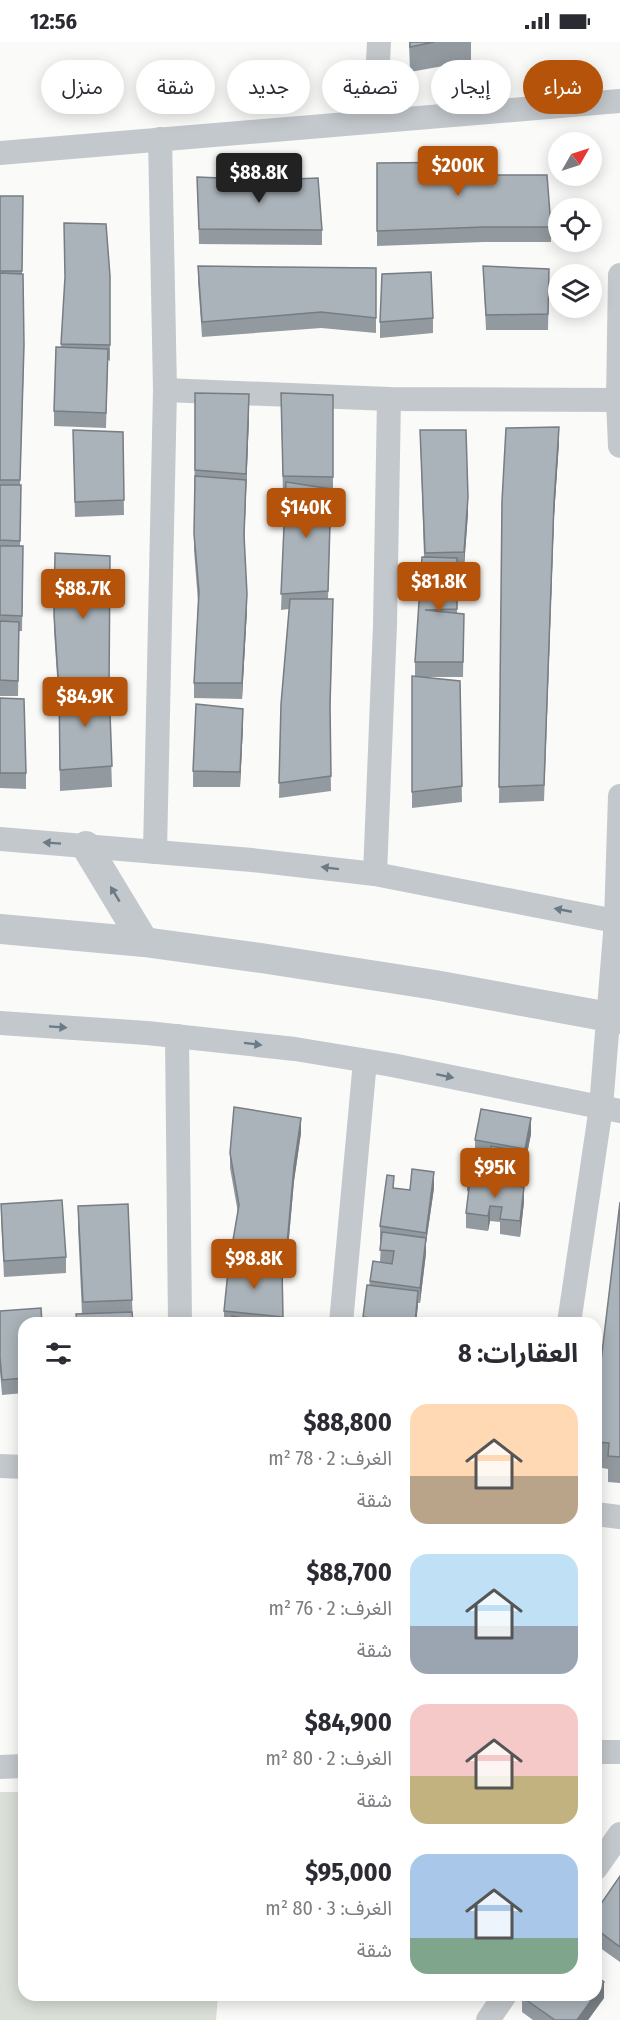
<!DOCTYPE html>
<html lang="ar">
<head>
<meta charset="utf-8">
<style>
	:root { --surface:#fff; --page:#f2f2f3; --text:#2b2b33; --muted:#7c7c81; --accent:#b45309 }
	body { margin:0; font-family:"Fira Sans Condensed","Noto Sans Arabic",sans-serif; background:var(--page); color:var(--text); direction:rtl; height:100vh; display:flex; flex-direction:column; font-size:22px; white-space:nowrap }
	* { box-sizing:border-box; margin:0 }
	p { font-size:20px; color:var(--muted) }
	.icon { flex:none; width:33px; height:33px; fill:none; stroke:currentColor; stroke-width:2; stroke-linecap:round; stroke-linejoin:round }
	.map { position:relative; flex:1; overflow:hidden; direction:ltr }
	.sheet { position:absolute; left:18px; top:1275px; width:584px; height:684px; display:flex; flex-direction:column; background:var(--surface); border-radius:18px; box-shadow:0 3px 15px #0003; direction:rtl }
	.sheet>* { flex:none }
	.hud { position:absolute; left:18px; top:18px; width:585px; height:54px; direction:rtl; display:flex; gap:12px }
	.needle { width:39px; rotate:51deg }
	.tools { position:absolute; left:548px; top:90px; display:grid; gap:12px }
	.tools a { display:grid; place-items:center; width:54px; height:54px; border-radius:50%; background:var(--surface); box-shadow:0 3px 15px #0003; font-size:30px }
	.price { position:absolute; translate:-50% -51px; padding:0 14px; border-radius:6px; background:var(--accent); color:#fff; font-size:20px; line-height:39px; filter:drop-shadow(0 2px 3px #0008) }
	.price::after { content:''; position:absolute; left:50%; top:36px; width:18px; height:14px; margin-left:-9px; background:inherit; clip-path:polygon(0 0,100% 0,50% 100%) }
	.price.on { background:#222; color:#fff }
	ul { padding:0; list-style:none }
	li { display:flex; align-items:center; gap:18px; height:150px; padding:0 24px }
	li span { display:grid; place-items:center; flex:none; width:168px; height:120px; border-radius:18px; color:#555 }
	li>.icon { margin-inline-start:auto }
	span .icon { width:72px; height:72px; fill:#fffc; stroke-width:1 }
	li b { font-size:26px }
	h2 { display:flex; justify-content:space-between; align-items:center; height:72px; padding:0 24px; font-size:26px }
	.chip { padding:0 21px; border-radius:27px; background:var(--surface); box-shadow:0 3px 15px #0003; font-size:21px; line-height:54px }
	.chip.on { background:var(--accent); color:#fff }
	.status { display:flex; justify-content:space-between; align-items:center; height:42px; padding:0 30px; background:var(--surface); direction:ltr }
	.status svg { height:16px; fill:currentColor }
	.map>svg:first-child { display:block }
	.green { fill:#dadfd7 }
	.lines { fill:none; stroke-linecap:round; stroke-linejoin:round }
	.minor { stroke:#c3c8cc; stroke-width:24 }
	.tertiary { stroke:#c3c8cc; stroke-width:30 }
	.wall { fill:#929a9f }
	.shaded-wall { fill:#777d82 }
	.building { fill:#aab3b9; stroke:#777d82; stroke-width:1.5 }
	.oneway { fill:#6a7a87 }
</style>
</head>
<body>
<div class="status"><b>12:56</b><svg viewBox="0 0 49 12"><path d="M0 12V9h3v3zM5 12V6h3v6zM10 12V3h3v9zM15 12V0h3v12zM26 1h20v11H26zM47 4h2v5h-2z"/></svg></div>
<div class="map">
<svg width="620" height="1978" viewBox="0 0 620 1978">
	<rect width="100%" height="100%" fill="#fafaf8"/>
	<polygon class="green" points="0,1750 24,1750 24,1953 218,1953 216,1978 0,1978"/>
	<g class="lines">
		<g class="minor">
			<polyline points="375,79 379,0"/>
			<polyline points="0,111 620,59"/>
			<polyline points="620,233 618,358 620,404"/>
			<polyline points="165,348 389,357 618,358"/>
			<polyline points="0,797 252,818 375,832 620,880"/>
			<polyline points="155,810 165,348 160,97"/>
			<polyline points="375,832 385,583 389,357"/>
			<polyline points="0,981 147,991 295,1007 392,1023 620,1069"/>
			<polyline points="177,994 180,1281"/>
			<polyline points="341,1281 365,1019"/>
			<polyline points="569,1281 601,1065 616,879 620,754"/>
			<polyline points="0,1424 24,1425"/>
			<polyline points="596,1472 620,1475"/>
			<polyline points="596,1710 620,1710"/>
			<polyline points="0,1725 24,1724"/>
			<polyline points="596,1826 620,1792"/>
			<polyline points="488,1978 505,1953"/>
		</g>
		<g class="tertiary">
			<polyline points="86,804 144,900"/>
			<polyline points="0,887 144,900 261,916 435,943 620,977"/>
		</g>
	</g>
	<g class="wall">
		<polygon points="409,0 471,0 471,19 410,30"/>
		<polygon points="377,121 486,133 551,185 551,200 484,200 377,204"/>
		<polygon points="197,135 322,188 322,203 199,202"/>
		<polygon points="0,154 23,154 22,232 24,318 20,443 20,504 23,520 22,589 19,589 18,654 0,654"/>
		<polygon points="198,224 376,226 376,291 321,286 202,295 198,239"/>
		<polygon points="483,224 549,242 548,288 486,288"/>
		<polygon points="110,234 110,319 108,318 106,386 54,384 54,369 61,305 65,239"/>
		<polygon points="433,276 433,291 380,296 380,280"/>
		<polygon points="195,351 249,374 244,499 247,567 242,657 194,656 194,641 198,560 194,508"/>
		<polygon points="281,351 333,353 333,457 331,456 328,557 333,572 330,672 331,749 279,756 281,662 289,567 281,568 285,456 283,456"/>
		<polygon points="73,388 123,390 124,473 75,475"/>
		<polygon points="420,388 468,471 464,525 457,526 457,571 464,572 463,635 418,635 460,639 462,760 412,766 412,634 415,635 415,620 424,515"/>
		<polygon points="559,400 554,475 544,759 499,761 502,459"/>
		<polygon points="55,511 109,649 112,745 60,749 59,664 54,589"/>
		<polygon points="0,656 26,731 26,747 0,746"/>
		<polygon points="243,683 240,745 193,745 193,729"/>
		<polygon points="301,1091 294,1139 286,1229 282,1228 283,1281 224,1281 224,1269 246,1221 232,1219 232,1204 238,1171 230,1126 230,1111"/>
		<polygon points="531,1092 525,1122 518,1121 517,1144 524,1160 520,1195 500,1192 500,1180 490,1179 488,1189 466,1186 466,1171 469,1150 467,1149 467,1119 492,1120 491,1116 475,1113 475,1098"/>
		<polygon points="394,1146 410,1148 434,1146 426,1201 426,1211 420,1261 418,1261 416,1281 363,1281 363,1275 370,1239 380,1220 381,1200 380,1199 380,1184"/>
		<polygon points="620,1160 620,1441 608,1440 608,1427 596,1425 596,1361"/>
		<polygon points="1,1162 66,1215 66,1231 4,1235 1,1177"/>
		<polygon points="78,1164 132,1258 133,1281 82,1272 78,1185"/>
		<polygon points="0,1269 24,1281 24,1351 2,1353 0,1330"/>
		<polygon points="620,1834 620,1920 596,1903 596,1869"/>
		<polygon points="522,1955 604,1956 588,1978 533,1978 522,1970"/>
	</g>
	<g class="shaded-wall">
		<polygon points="249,352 249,374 244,508 244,493"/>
		<polygon points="559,385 559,400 554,475 544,759 554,460"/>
		<polygon points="468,455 468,471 464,525 464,510"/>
		<polygon points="247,552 247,567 242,657 242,641"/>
		<polygon points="243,667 243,683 240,745 240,730"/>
		<polygon points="301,1076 301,1091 294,1139 286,1229 286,1214 294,1124"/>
		<polygon points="531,1076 531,1092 525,1122 525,1107"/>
		<polygon points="434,1130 434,1146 426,1201 426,1211 420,1261 420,1246 426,1202 426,1191"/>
		<polygon points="524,1145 524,1160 520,1195 520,1179"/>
		<polygon points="490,1164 490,1179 488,1189 488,1174"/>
		<polygon points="418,1249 418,1264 416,1281 415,1281"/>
		<polygon points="604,1940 604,1956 588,1978 577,1978"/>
	</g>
	<g class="building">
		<polygon points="410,0 434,0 410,5"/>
		<polygon points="486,120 485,133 547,133 551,185 484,185 377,189 377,121"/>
		<polygon points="197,135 268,138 318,136 322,188 199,187"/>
		<polygon points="0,154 23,154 22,229 0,229"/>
		<polygon points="64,181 106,182 110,234 110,303 61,302 65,235"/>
		<polygon points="198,224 376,226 376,276 321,270 202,280"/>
		<polygon points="483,224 549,227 548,272 486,273"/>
		<polygon points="431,230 433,276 380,280 382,232"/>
		<polygon points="0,231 23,232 24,303 20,438 0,438"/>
		<polygon points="56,305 108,307 106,371 54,369"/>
		<polygon points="195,351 249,352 246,432 195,428"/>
		<polygon points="281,351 333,353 333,435 283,434"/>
		<polygon points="559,385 554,460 544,743 499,745 502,459 506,386"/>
		<polygon points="73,388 123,390 124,458 75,460"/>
		<polygon points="420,388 466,388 468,455 464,510 425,511"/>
		<polygon points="195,434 246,438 244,493 247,552 242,641 194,641 199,550 194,492"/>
		<polygon points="286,440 331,447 328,549 281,552"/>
		<polygon points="0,443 21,443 20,499 0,498"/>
		<polygon points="0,504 23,504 22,574 0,573"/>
		<polygon points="55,511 110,514 109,647 59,643 59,649 54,573"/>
		<polygon points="422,515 457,516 457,567 425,568 464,572 463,620 415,620"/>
		<polygon points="290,557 333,557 330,663 331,734 279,741 281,662"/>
		<polygon points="0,579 19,580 18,639 0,638"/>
		<polygon points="412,634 460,639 462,744 412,750"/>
		<polygon points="59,643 109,646 112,724 60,728"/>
		<polygon points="0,656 24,657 26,731 0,731"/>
		<polygon points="196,662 243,667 240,730 193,729"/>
		<polygon points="234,1065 301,1076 294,1124 286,1214 232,1204 239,1163 230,1111"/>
		<polygon points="481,1067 531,1076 525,1107 475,1098"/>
		<polygon points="491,1104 518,1109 516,1140 467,1134 467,1119 493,1120"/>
		<polygon points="412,1127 434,1130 426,1191 380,1184 387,1133 394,1134 393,1146 410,1148"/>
		<polygon points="470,1138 524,1145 520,1179 500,1177 502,1165 490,1164 488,1174 466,1171"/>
		<polygon points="62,1158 66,1215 4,1219 1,1162"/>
		<polygon points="620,1160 620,1415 608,1414 609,1401 596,1400 598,1383 596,1382 596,1361"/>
		<polygon points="128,1162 132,1258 83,1260 78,1164"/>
		<polygon points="382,1190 426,1196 420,1246 370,1239 373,1219 392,1222 394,1209 380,1208"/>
		<polygon points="229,1219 282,1226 283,1275 224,1269"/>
		<polygon points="367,1243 418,1249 415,1281 395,1281 395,1279 363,1275"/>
		<polygon points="41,1266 42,1281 24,1281 24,1336 2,1338 0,1315 0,1269"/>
		<polygon points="132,1270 133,1281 77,1281 76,1272"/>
		<polygon points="232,1274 263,1280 263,1281 231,1281"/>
		<polygon points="620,1834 620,1905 596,1887 596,1869"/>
		<polygon points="596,1934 604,1940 596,1952"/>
		<polygon points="524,1953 595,1953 577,1978 555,1978 522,1955"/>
	</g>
	<defs><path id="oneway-solid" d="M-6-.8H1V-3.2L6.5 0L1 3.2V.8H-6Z" transform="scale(1.5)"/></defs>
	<g class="oneway">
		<use href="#oneway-solid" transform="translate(52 801) rotate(-176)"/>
		<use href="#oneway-solid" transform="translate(330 826) rotate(-173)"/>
		<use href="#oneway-solid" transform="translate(115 852) rotate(-121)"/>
		<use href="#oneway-solid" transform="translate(563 868) rotate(-169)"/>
		<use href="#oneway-solid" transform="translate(58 985) rotate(4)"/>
		<use href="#oneway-solid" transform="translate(253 1002) rotate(7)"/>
		<use href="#oneway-solid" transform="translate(445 1034) rotate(12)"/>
	</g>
</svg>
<div class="tools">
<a><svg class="needle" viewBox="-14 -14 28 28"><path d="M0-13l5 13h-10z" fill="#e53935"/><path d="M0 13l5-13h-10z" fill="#7c7c81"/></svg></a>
<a><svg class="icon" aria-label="locate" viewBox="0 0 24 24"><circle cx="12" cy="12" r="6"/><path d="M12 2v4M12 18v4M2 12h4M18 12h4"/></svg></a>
<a><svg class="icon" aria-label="layers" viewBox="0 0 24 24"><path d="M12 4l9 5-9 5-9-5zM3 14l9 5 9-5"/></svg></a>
</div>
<b class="price" style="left:458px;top:155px">$200K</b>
<b class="price on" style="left:259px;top:162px">$88.8K</b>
<b class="price" style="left:306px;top:497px">$140K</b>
<b class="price" style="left:439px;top:571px">$81.8K</b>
<b class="price" style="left:83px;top:578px">$88.7K</b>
<b class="price" style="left:85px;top:686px">$84.9K</b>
<b class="price" style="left:495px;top:1157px">$95K</b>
<b class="price" style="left:254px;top:1248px">$98.8K</b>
<div class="hud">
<a class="chip on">شراء</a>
<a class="chip">إيجار</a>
<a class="chip">تصفية</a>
<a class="chip">جديد</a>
<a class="chip">شقة</a>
<a class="chip">منزل</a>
</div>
<section class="sheet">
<h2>العقارات: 8<svg class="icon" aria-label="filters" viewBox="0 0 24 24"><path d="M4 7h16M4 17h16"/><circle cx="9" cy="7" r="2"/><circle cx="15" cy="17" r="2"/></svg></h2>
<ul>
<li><span style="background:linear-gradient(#ffd9b3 60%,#b9a48a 0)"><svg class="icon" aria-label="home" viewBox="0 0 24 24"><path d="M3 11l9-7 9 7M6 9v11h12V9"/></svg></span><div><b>$88,800</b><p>الغرف: 2 · 78 m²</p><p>شقة</p></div></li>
<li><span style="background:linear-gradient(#bfe0f5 60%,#9aa5b1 0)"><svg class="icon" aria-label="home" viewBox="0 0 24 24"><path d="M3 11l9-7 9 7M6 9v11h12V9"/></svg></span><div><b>$88,700</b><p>الغرف: 2 · 76 m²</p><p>شقة</p></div></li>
<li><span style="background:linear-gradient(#f6c9c9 60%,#c2b280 0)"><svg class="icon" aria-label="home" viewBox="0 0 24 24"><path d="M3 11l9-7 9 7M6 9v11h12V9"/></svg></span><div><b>$84,900</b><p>الغرف: 2 · 80 m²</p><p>شقة</p></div></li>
<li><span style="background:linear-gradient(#a9c7e8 70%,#7fa58c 0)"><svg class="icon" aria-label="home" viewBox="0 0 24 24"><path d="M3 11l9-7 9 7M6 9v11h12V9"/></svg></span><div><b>$95,000</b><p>الغرف: 3 · 80 m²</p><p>شقة</p></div></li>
</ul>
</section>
</div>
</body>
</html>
